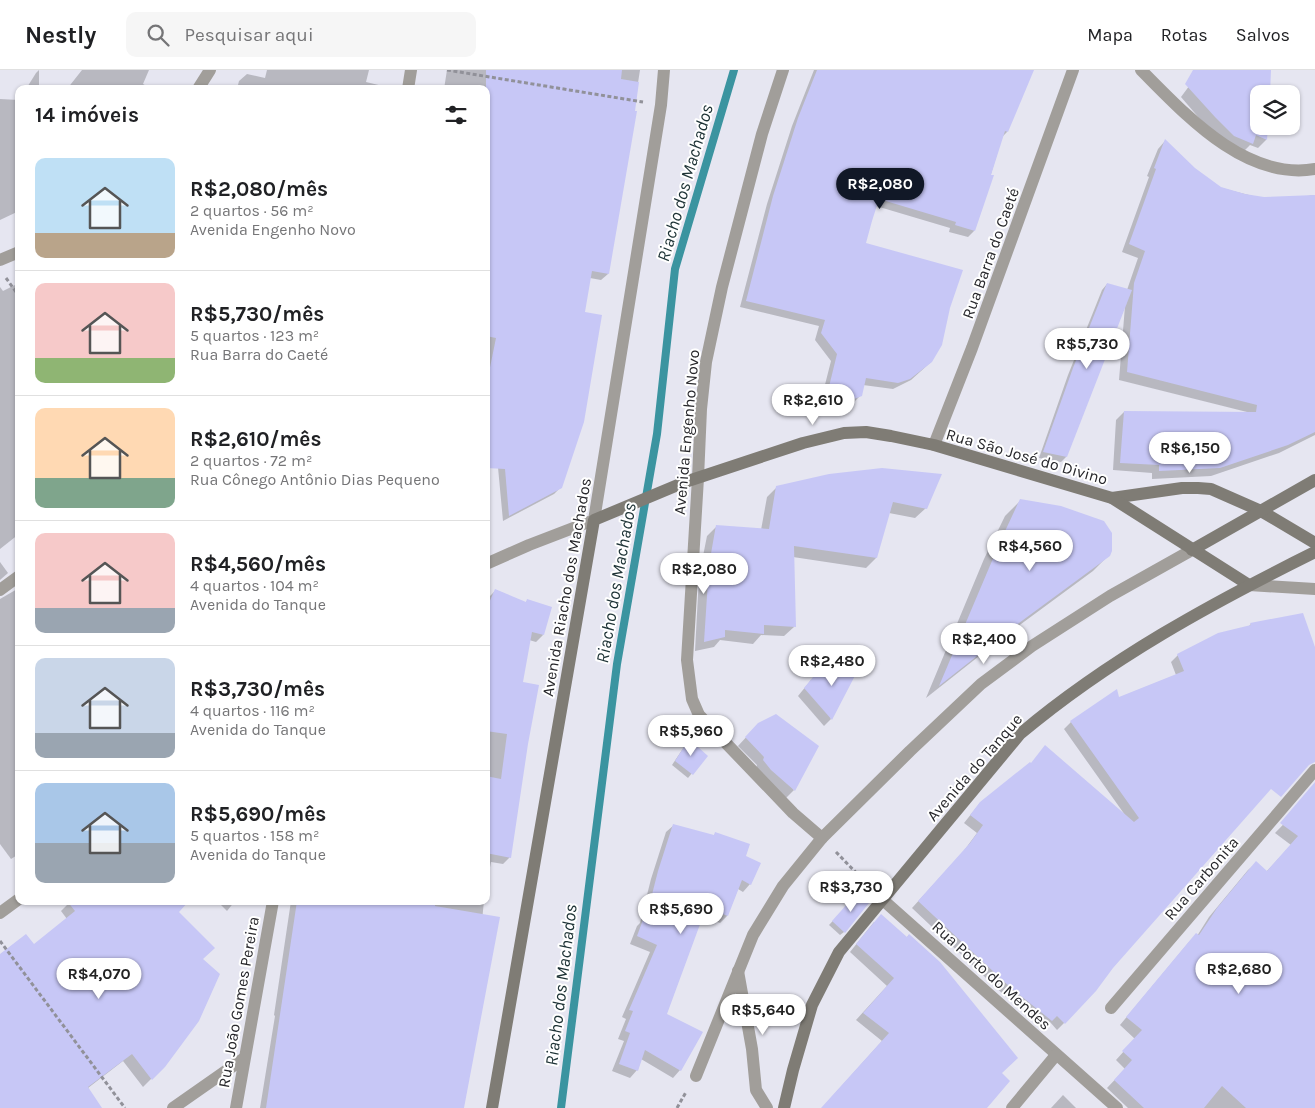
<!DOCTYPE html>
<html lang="pt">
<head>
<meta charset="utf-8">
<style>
	:root { --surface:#fff; --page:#f6f6f6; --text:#202124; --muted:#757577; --line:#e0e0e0; --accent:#111827 }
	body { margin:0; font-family:Karla,sans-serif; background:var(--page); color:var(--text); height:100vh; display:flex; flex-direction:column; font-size:19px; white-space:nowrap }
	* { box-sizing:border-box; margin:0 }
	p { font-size:16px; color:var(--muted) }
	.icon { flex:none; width:28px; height:28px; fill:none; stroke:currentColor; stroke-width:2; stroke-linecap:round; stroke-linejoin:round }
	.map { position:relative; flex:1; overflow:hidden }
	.drawer { position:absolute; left:15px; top:15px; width:475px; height:820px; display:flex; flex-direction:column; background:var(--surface); border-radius:10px; box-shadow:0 1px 4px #0004 }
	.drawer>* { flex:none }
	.buttons { position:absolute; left:1250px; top:15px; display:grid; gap:10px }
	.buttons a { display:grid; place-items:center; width:50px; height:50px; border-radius:10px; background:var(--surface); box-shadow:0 1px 4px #0004; font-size:25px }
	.price { position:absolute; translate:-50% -42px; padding:0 11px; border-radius:18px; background:#fff; color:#222; font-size:16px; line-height:32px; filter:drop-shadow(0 1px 2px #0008) }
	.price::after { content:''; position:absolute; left:50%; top:30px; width:15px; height:11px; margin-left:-8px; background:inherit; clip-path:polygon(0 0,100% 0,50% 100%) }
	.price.active { background:var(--accent); color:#fff }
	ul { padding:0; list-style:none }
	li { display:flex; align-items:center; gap:15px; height:125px; padding:0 20px }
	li+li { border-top:1px solid var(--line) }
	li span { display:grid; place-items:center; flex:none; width:140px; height:100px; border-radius:10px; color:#555 }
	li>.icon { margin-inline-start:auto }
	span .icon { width:60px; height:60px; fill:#fffc; stroke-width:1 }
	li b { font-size:21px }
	h2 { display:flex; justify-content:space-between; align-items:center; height:60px; padding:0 20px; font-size:21px }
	header { display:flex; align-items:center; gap:30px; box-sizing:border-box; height:70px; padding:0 25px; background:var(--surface); border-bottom:1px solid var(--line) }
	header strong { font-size:24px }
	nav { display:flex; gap:28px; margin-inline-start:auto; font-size:18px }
	.search { width:350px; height:45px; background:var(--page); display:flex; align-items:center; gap:12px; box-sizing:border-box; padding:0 18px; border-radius:10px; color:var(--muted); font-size:19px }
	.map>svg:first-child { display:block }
	.shadow { fill:#0003 }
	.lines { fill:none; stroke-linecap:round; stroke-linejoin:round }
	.stream { stroke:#3b94a0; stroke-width:8 }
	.building { fill:#c7c7f6 }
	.path { stroke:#919199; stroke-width:3; stroke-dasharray:4 2.5; stroke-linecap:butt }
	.minor { stroke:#a19e9a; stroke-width:12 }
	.tertiary { stroke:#a19e9a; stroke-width:12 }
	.secondary { stroke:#7f7c75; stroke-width:12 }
	.labels { text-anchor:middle; stroke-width:4; stroke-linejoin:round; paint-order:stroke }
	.street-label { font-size:16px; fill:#27272b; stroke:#fff }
	.water-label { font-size:18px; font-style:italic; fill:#1d3235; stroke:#fff }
</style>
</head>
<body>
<header>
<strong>Nestly</strong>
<div class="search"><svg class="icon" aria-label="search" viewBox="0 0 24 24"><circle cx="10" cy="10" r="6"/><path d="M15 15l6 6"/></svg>Pesquisar aqui</div>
<nav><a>Mapa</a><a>Rotas</a><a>Salvos</a></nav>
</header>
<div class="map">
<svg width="1315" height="1038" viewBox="0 0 1315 1038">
	<rect width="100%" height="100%" fill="#e6e6f1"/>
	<g class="shadow">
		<polygon points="39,0 39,19 26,19 36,3"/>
		<polygon points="82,0 149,0 143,14 152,19 67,19"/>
		<polygon points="267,0 369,0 366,12 387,17 386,19 237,19 239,11 247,4 265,8"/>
		<polygon points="447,0 640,0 608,204 601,210 590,208 584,243 561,417 554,424 503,451 486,269 486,19 444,19"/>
		<polygon points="814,0 1033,0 1007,62 1002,67 974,161 968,167 949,162 950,158 876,136 864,174 931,292 911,310 893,319 863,315 861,325 854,332 817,346 831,291 815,270 819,256 740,237 767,134 792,56"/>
		<polygon points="1201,0 1269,0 1259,24 1259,56 1267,56 1266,70 1258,78 1250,75 1243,82 1206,56 1181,27"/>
		<polygon points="0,29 19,30 19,141 0,150"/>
		<polygon points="1165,71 1194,99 1221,118 1261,128 1282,129 1315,125 1315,365 1279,383 1211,406 1152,409 1152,403 1113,400 1116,350 1124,342 1251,343 1119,310 1125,236 1066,387 1061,392 1039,388 1068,305 1102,220 1107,214 1127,220 1138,188 1122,182 1149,107 1147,106 1158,79"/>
		<polygon points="19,213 19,464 0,479 0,217 3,221"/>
		<polygon points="801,412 926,438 915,448 889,443 876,488 866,498 793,487 794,557 784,566 761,565 753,574 720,570 714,577 695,581 699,506 707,466 717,456 761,460 767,427 777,417"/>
		<polygon points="1021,430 1109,485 1093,501 1002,568 926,628 984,489 1005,446"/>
		<polygon points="0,492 8,503 0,510"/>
		<polygon points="19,518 19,784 11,789 0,774 0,529"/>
		<polygon points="496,520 525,533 527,531 543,565 536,572 529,570 522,613 526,674 510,787 503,794 491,792 486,819 486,533 488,528"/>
		<polygon points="1251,554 1315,579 1315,666 1064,953 1057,960 1050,952 1044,957 1004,925 912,838 963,782 977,763 964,753 980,733 1125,745 1064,659 1071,652 1119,628 1176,605 1171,592 1178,585 1248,557"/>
		<polygon points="811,610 831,649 824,656 798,626"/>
		<polygon points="750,663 794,720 786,728 756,698 757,695 738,676"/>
		<polygon points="686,674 706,686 688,708 672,695"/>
		<polygon points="1315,722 1315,1038 1128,1038 1107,1018 1125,999 1116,990 1135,969 1120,955 1189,872 1197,866 1209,847 1248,800 1256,793 1266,802 1291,775 1275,763"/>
		<polygon points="674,755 713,766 716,763 744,787 750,814 743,822 738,819 727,846 720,853 702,846 665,945 701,963 680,1000 673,1008 641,989 637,1000 630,1008 612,1001 624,971 618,969 626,949 622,947 650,882 630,874 637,856 640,853 651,809 666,762"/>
		<polygon points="857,825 844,862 840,865 829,855"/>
		<polygon points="217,831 235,831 227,841"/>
		<polygon points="291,831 484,831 463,1038 260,1038 275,946 274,945"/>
		<polygon points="69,833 178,842 202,889 164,996 143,1017 123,991 88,1018 96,1038 0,1038 0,886 34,876 67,849 61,841"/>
		<polygon points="874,852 906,868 909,865 1000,1003 985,1038 822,1038 882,971 856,950 887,916 850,882"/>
		<polygon points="1063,1025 1076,1038 1051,1038"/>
	</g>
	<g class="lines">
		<polyline class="stream" points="561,1038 617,594 657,364 675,199 734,0"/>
	</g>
	<g class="building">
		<polygon points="486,0 622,0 621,9 639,12 635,41 637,41 609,204 592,201 585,242 602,245 584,352 562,418 509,446 505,399 486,398 486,317 496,268 486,266 486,169 489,150 486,149"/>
		<polygon points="817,0 1034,0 1008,62 1005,61 991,105 994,105 975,161 955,155 956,152 879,129 872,151 866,173 963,200 950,238 942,275 932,292 910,309 898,313 866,308 862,326 823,341 837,284 821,263 825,250 746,231 773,126 798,48"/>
		<polygon points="1193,0 1271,0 1270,24 1259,24 1259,56 1268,56 1267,70 1256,65 1253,74 1234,66 1215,47 1185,14"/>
		<polygon points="1165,69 1195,98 1221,117 1245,124 1264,127 1315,125 1315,362 1288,375 1220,398 1159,401 1159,395 1120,393 1124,341 1256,342 1257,335 1127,302 1134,213 1145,181 1129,174 1156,99 1154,98"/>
		<polygon points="1107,213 1132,220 1067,387 1043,382 1073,298"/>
		<polygon points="882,398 942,404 927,439 893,432 877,488 794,476 796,557 764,555 764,564 725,560 725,567 704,572 709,495 716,455 769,459 776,416 829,404"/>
		<polygon points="1020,429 1061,436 1104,451 1112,463 1112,481 1110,486 1019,553 939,616 1000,472"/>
		<polygon points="495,519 526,532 527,529 552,537 544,565 532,562 523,612 539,615 528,674 511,788 486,783 486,706 501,709 507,664 486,661 486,540"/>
		<polygon points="1303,543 1315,577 1315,692 1309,695 1281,727 1271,719 1113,898 1096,921 1065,954 1057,946 1052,951 1011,918 918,831 970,773 983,755 970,745 980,732 1030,692 1031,693 1045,675 1134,752 1139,748 1070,651 1117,619 1119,627 1184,601 1177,584 1218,563 1251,555 1250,553"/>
		<polygon points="838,593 860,596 832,650 804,618 818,601 822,603"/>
		<polygon points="776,644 819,676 795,721 771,700 763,690 764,687 745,667 758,653"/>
		<polygon points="689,669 708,686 693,705 675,691"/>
		<polygon points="1315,712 1315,1038 1246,1038 1222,1016 1204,1038 1144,1038 1114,1010 1132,990 1122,981 1142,960 1126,947 1196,863 1199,865 1217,838 1256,791 1267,801 1298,766 1280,753"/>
		<polygon points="673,754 714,765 715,762 750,774 746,786 761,793 751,815 742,810 728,846 706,838 667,944 703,962 681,1001 645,980 638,1001 619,994 630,963 625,961 633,941 629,940 657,875 637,866 644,847 646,848 658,801"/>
		<polygon points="857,823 869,833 845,863 832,851"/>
		<polygon points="67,831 189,831 179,842 215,878 203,889 220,904 199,951 165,997 152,1010 132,984 88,1017 102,1038 0,1038 0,884 26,864 34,874 75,841"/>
		<polygon points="297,831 435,831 435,836 500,847 464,1038 266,1038"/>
		<polygon points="881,844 907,867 909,864 940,892 1018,988 1002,1003 1010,1011 987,1038 821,1038 889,963 863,943 894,908 856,874"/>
	</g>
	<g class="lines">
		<g class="path">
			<polyline points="447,0 643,32"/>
			<polyline points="6,208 19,226"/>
			<polyline points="836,782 868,815"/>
			<polyline points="0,871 125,1038"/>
			<polyline points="677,1038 686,1022"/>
		</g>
		<g class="minor">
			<path d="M1141,0C1185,44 1245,111 1315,99"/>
			<polyline points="198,19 210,0"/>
			<polyline points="408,19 411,0"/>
			<polyline points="0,190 19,182"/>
			<polyline points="934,375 972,278 1073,0"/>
			<polyline points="698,408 687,590 692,629 699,645 793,743 822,768"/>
			<polyline points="1249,515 1315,519"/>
			<polyline points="0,520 19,506"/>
			<polyline points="883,830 1117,1038"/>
			<polyline points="738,901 752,979 756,1020 767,1038"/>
			<polyline points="1111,938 1315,700"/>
			<polyline points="696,1006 753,865 783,816 822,768 910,681 981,614 1032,576 1110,526 1192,480"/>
			<polyline points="173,1038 243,989"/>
			<polyline points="236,1038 273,831"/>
			<polyline points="1012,1038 1056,985"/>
		</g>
		<g class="tertiary">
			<polyline points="698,408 701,339 706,292 722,217 762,64 783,0"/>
			<polyline points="486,494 529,475 594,450 661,35 664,0"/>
			<polyline points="0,843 19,829"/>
		</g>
		<g class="secondary">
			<polyline points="1112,428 1182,418 1198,418 1211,419 1261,441 1315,473"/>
			<polyline points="1192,480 1315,410"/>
			<polyline points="492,1038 594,450 685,412 803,373 844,363 866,362 891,366 934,375 1112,428 1249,515"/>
			<path d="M784,1038L793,1000L812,935L839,882L1020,664C1109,589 1212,533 1315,482"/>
		</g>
	</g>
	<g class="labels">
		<g class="street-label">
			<text transform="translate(990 183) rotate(-70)" y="6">Rua Barra do Caeté</text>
			<text transform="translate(686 362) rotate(-85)" y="6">Avenida Engenho Novo</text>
			<text transform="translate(1027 386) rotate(16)" y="6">Rua São José do Divino</text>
			<text transform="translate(566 517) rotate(-80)" y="6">Avenida Riacho dos Machados</text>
			<text transform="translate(974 697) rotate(-49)" y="6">Avenida do Tanque</text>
			<text transform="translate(1201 808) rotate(-49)" y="6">Rua Carbonita</text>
			<text transform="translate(992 905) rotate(42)" y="6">Rua Porto do Mendes</text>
			<text transform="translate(238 932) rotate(-80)" y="6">Rua João Gomes Pereira</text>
		</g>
		<g class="water-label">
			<text transform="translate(685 113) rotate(-74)" y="6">Riacho dos Machados</text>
			<text transform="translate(616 513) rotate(-80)" y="6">Riacho dos Machados</text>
			<text transform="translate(561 915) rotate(-83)" y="6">Riacho dos Machados</text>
		</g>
	</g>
</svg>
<div class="buttons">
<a><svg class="icon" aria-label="layers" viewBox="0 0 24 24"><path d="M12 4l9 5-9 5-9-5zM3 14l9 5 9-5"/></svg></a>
</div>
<b class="price active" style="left:880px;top:140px">R$2,080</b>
<b class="price" style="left:1087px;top:300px">R$5,730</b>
<b class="price" style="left:813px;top:356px">R$2,610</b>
<b class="price" style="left:1190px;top:404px">R$6,150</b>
<b class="price" style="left:1030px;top:502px">R$4,560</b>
<b class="price" style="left:704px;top:525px">R$2,080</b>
<b class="price" style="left:984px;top:595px">R$2,400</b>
<b class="price" style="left:832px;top:617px">R$2,480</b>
<b class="price" style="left:691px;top:687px">R$5,960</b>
<b class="price" style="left:851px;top:843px">R$3,730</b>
<b class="price" style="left:681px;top:865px">R$5,690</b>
<b class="price" style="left:1239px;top:925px">R$2,680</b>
<b class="price" style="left:99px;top:930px">R$4,070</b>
<b class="price" style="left:763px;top:966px">R$5,640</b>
<section class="drawer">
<h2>14 imóveis<svg class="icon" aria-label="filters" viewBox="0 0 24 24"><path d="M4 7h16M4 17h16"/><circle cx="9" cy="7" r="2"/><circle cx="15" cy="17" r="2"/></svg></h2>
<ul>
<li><span style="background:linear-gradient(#bfe0f5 75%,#b9a48a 0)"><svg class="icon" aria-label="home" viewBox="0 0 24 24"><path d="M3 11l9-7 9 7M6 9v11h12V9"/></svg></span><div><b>R$2,080/mês</b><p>2 quartos · 56 m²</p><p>Avenida Engenho Novo</p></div></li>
<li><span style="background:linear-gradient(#f6c9c9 75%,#8fb573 0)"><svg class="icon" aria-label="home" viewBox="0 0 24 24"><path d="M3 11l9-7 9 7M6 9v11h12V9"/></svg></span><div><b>R$5,730/mês</b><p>5 quartos · 123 m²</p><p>Rua Barra do Caeté</p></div></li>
<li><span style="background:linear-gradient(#ffd9b3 70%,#7fa58c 0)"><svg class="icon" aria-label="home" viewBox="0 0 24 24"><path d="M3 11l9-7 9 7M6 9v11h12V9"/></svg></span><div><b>R$2,610/mês</b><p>2 quartos · 72 m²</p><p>Rua Cônego Antônio Dias Pequeno</p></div></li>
<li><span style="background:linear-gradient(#f6c9c9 75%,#9aa5b1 0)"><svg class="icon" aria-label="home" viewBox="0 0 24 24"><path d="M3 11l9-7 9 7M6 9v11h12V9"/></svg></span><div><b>R$4,560/mês</b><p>4 quartos · 104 m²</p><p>Avenida do Tanque</p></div></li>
<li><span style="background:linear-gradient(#c9d6e8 75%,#9aa5b1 0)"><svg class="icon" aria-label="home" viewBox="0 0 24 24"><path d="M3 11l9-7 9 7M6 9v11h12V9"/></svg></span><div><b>R$3,730/mês</b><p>4 quartos · 116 m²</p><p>Avenida do Tanque</p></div></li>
<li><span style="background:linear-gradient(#a9c7e8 60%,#9aa5b1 0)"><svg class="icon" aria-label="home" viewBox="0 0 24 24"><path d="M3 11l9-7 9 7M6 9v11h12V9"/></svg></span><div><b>R$5,690/mês</b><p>5 quartos · 158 m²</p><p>Avenida do Tanque</p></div></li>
</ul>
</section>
</div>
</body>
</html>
